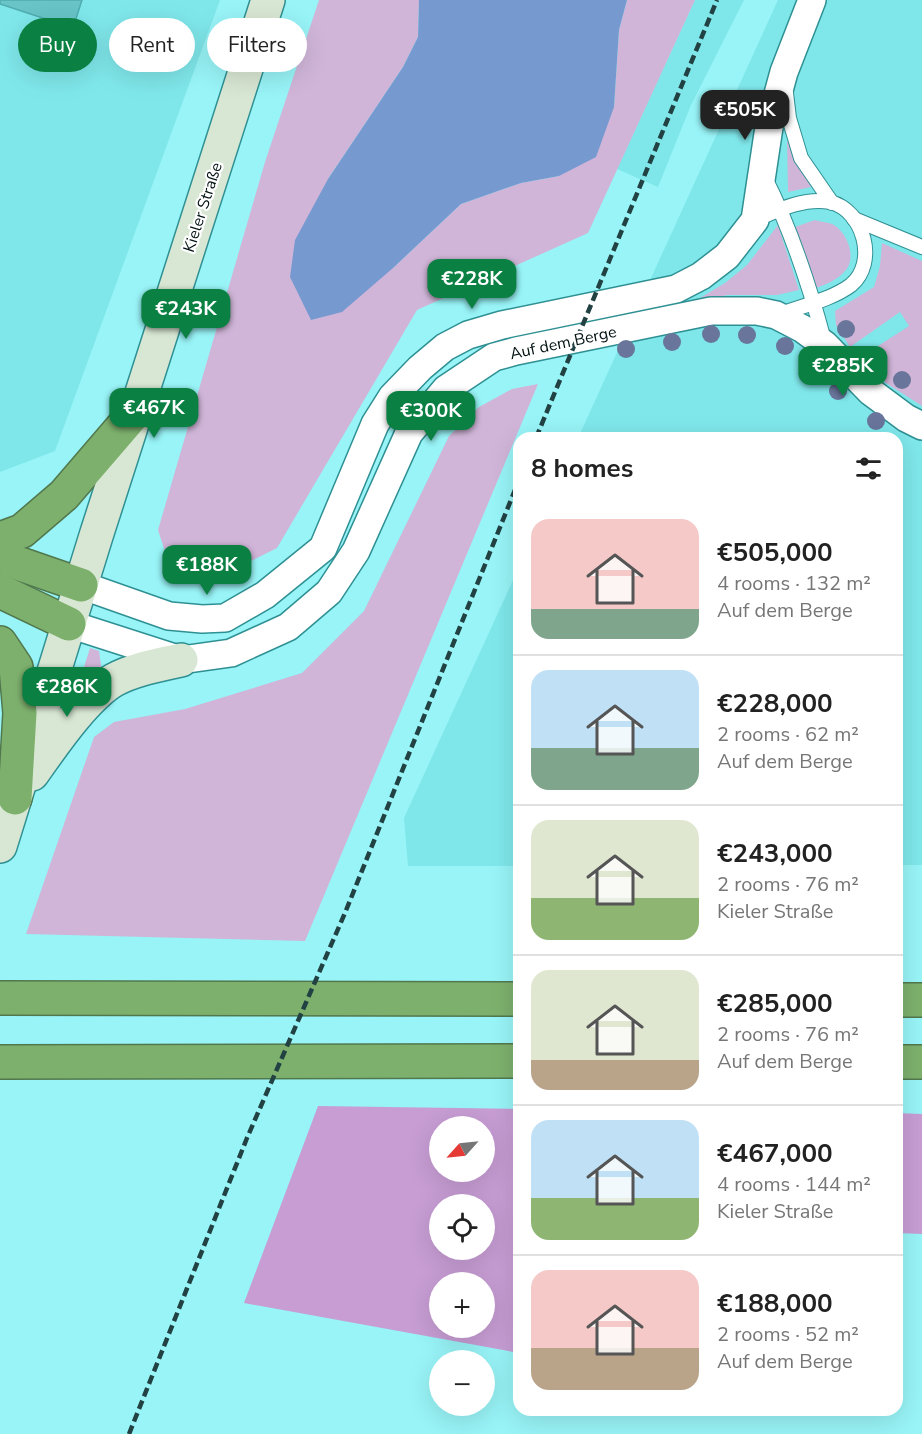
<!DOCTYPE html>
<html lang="en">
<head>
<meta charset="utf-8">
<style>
	:root { --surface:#fff; --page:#f6f6f6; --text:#222; --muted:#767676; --line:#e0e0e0; --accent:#0b8043 }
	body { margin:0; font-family:"Nunito Sans",sans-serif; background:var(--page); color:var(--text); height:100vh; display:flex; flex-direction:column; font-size:22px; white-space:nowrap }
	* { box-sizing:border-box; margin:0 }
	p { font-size:20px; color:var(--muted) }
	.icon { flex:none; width:33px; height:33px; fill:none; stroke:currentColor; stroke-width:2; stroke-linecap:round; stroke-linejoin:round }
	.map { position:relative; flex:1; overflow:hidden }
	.side { position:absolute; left:513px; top:432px; width:390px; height:984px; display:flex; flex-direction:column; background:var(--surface); border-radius:18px; box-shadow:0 6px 24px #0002 }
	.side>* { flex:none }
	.guide { position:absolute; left:18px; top:18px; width:405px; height:54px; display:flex; gap:12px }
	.needle { width:39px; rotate:243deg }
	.buttons { position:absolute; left:429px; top:1116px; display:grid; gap:12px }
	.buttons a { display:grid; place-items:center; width:66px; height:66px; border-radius:50%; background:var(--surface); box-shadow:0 6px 24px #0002; font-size:30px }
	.price { position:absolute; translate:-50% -51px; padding:0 14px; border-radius:12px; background:var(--accent); color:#fff; font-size:20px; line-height:39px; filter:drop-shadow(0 2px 3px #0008) }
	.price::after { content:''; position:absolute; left:50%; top:36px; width:18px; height:14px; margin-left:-9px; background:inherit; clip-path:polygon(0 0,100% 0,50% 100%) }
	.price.selected { background:#222; color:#fff }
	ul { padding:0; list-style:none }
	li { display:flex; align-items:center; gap:18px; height:150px; padding:0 18px }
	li+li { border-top:2px solid var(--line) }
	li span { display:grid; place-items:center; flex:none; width:168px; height:120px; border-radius:18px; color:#555 }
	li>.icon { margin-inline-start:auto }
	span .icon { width:72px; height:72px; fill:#fffc; stroke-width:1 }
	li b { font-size:26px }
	h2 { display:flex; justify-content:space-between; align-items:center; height:72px; padding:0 18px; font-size:26px }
	.chip { padding:0 21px; border-radius:27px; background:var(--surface); box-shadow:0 6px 24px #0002; font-size:21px; line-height:54px }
	.chip.selected { background:var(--accent); color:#fff }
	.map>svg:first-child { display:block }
	.built { fill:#7fe7ea }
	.green { fill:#d0b5d8 }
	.forest { fill:#c79dd4; fill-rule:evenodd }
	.water { fill:#769ad0 }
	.building { fill:#68c4c7; stroke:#4facaf; stroke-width:1.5 }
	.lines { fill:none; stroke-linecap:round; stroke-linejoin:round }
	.service-casing { stroke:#2f9093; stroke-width:16 }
	.minor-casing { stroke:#2f9093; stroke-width:30 }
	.secondary-casing { stroke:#2f9093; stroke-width:36 }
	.motorway-casing { stroke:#51784d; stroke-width:36 }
	.service { stroke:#fff; stroke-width:14 }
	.minor { stroke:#fff; stroke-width:27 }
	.secondary { stroke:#d8e7d3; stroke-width:33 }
	.motorway { stroke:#7db06d; stroke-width:33 }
	.rail { stroke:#214142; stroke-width:4.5; stroke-dasharray:9 4.5; stroke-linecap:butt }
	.tree { fill:#69759b }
	.labels { text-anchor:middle; stroke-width:4.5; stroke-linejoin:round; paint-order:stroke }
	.street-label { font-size:16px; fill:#001011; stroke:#fff }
</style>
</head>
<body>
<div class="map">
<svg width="922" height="1434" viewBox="0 0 922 1434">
	<rect width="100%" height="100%" fill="#98f4f7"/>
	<g class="built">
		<polygon points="0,0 220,0 55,451 0,472"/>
		<polygon points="695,0 744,0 691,105 658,187 617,169"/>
		<polygon points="778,0 922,0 922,865 897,865 897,438 578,438"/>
		<polygon points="519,567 519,866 408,866 404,818"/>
	</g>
	<g class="green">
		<polygon points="319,0 419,0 418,37 403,67 328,179 393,268 461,204 521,183 559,176 614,107 619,30 627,0 695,0 588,233 417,310 277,548 209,582 171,570 158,530 265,162"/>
		<polygon points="787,140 811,187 788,192"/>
		<path d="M815,220C821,222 829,222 834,225C848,234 857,258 845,271C837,280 827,284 816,288L795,227Z"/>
		<polygon points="778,225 799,290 777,295 728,295 695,301 725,283 747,265"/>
		<polygon points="882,243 922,261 922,406 886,383 861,357 909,326 900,312 850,347 836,325 835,311 874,287 880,266"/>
		<polygon points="538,384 305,941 26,934 94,737 114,722 185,709 302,673 364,611 449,436 479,407 512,389"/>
		<polygon points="90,648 99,651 102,672 80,688 78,686"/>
	</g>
	<g class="forest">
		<path d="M318,1106L519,1109V1353L244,1303ZM440,1126H484V1172H440ZM440,1204H484V1250H440ZM440,1282H484V1328H440Z"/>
		<polygon points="897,1113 922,1114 922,1234 897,1233"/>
	</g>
	<polygon class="water" points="419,0 627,0 619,30 614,107 596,157 559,176 521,183 461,204 393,268 342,312 311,320 290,277 295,240 328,179 403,67 418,37"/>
	<polygon class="building" points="0,0 82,0 73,28 0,4"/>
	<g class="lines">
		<defs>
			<g id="service">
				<polyline points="786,93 789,118 801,158 832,203"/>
				<path d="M765,178C791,229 809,284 824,340"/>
				<polyline points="854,219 922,247"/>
				<path d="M755,220C778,210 805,197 830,202C864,210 878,263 851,285C831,300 801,306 778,315"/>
			</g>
			<g id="minor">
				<polyline points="81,585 169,616 202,619 225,618 265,595 323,548 375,424 392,397 420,368 445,347 468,335 502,325 676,289 701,276 727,256 755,220 769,127 784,72 812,0"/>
				<polyline points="69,624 181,660 231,653 288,627 329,592 356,551 409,433 446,389 494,357 516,351 711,311 757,311 776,315 803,329 825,345 871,392 906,418 922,426"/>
			</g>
			<g id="secondary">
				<path d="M32,774C52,746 85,697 114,680C134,669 159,665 181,660"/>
				<polyline points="0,846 96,536 268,0"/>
			</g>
			<g id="motorway">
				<polyline points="0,539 22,531 64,495 137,410"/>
				<polyline points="0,557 81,585"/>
				<polyline points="0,591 69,624"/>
				<polyline points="0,643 16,667 20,713 15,798"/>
				<polyline points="0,998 519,999"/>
				<polyline points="897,1000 922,1000"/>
				<polyline points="0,1062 519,1061"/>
				<polyline points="897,1062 922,1062"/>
			</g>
		</defs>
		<use href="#service" class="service-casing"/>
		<use href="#minor" class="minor-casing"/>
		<use href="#secondary" class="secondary-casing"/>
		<use href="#motorway" class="motorway-casing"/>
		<use href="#service" class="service"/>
		<use href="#minor" class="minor"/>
		<use href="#secondary" class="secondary"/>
		<use href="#motorway" class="motorway"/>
		<g class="rail">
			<polyline points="536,438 717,0"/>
			<polyline points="129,1434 247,1138 345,913 519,480"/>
		</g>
	</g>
	<g class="tree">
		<circle cx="846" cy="329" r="9"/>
		<circle cx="711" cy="334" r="9"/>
		<circle cx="747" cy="335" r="9"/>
		<circle cx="672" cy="342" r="9"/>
		<circle cx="785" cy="346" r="9"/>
		<circle cx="626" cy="349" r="9"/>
		<circle cx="872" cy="357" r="9"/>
		<circle cx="813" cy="367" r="9"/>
		<circle cx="902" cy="380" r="9"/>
		<circle cx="838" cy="391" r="9"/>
		<circle cx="876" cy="421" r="9"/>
	</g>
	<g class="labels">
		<g class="street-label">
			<text transform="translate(202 207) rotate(-72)" y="6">Kieler Straße</text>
			<text transform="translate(563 342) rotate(-12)" y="6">Auf dem Berge</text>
		</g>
	</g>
</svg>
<div class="buttons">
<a><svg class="needle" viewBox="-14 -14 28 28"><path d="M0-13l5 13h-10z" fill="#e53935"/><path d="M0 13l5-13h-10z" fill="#767676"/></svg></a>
<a><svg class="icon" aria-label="locate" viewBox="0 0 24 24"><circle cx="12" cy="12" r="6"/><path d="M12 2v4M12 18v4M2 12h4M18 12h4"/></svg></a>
<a>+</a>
<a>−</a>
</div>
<b class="price selected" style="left:745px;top:141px">€505K</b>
<b class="price" style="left:472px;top:310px">€228K</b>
<b class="price" style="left:186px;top:340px">€243K</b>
<b class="price" style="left:843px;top:397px">€285K</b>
<b class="price" style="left:154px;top:439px">€467K</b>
<b class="price" style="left:431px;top:442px">€300K</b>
<b class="price" style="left:207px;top:596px">€188K</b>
<b class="price" style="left:67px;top:718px">€286K</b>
<div class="guide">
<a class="chip selected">Buy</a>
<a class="chip">Rent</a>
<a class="chip">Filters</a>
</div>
<section class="side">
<h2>8 homes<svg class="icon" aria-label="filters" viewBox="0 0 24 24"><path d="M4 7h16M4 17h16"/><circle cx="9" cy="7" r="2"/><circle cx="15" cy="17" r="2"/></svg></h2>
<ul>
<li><span style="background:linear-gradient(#f6c9c9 75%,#7fa58c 0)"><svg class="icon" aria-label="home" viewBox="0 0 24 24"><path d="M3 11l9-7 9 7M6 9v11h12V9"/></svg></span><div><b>€505,000</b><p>4 rooms · 132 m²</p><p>Auf dem Berge</p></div></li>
<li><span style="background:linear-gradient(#bfe0f5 65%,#7fa58c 0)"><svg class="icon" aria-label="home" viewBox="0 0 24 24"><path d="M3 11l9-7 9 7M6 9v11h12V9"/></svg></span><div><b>€228,000</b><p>2 rooms · 62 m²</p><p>Auf dem Berge</p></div></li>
<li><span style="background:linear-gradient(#dfe7d0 65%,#8fb573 0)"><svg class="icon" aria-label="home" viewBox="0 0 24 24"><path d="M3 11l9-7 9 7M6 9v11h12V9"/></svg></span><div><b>€243,000</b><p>2 rooms · 76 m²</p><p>Kieler Straße</p></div></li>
<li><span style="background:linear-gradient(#dfe7d0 75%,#b9a48a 0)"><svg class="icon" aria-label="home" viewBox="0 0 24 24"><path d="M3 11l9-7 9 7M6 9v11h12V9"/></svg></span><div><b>€285,000</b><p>2 rooms · 76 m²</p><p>Auf dem Berge</p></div></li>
<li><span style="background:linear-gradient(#bfe0f5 65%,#8fb573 0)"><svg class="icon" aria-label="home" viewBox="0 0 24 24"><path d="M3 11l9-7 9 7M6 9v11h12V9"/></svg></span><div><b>€467,000</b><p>4 rooms · 144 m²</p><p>Kieler Straße</p></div></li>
<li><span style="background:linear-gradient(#f6c9c9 65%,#b9a48a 0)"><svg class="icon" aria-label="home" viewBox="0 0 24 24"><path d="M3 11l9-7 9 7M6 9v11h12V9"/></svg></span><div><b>€188,000</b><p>2 rooms · 52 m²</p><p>Auf dem Berge</p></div></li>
</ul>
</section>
</div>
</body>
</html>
